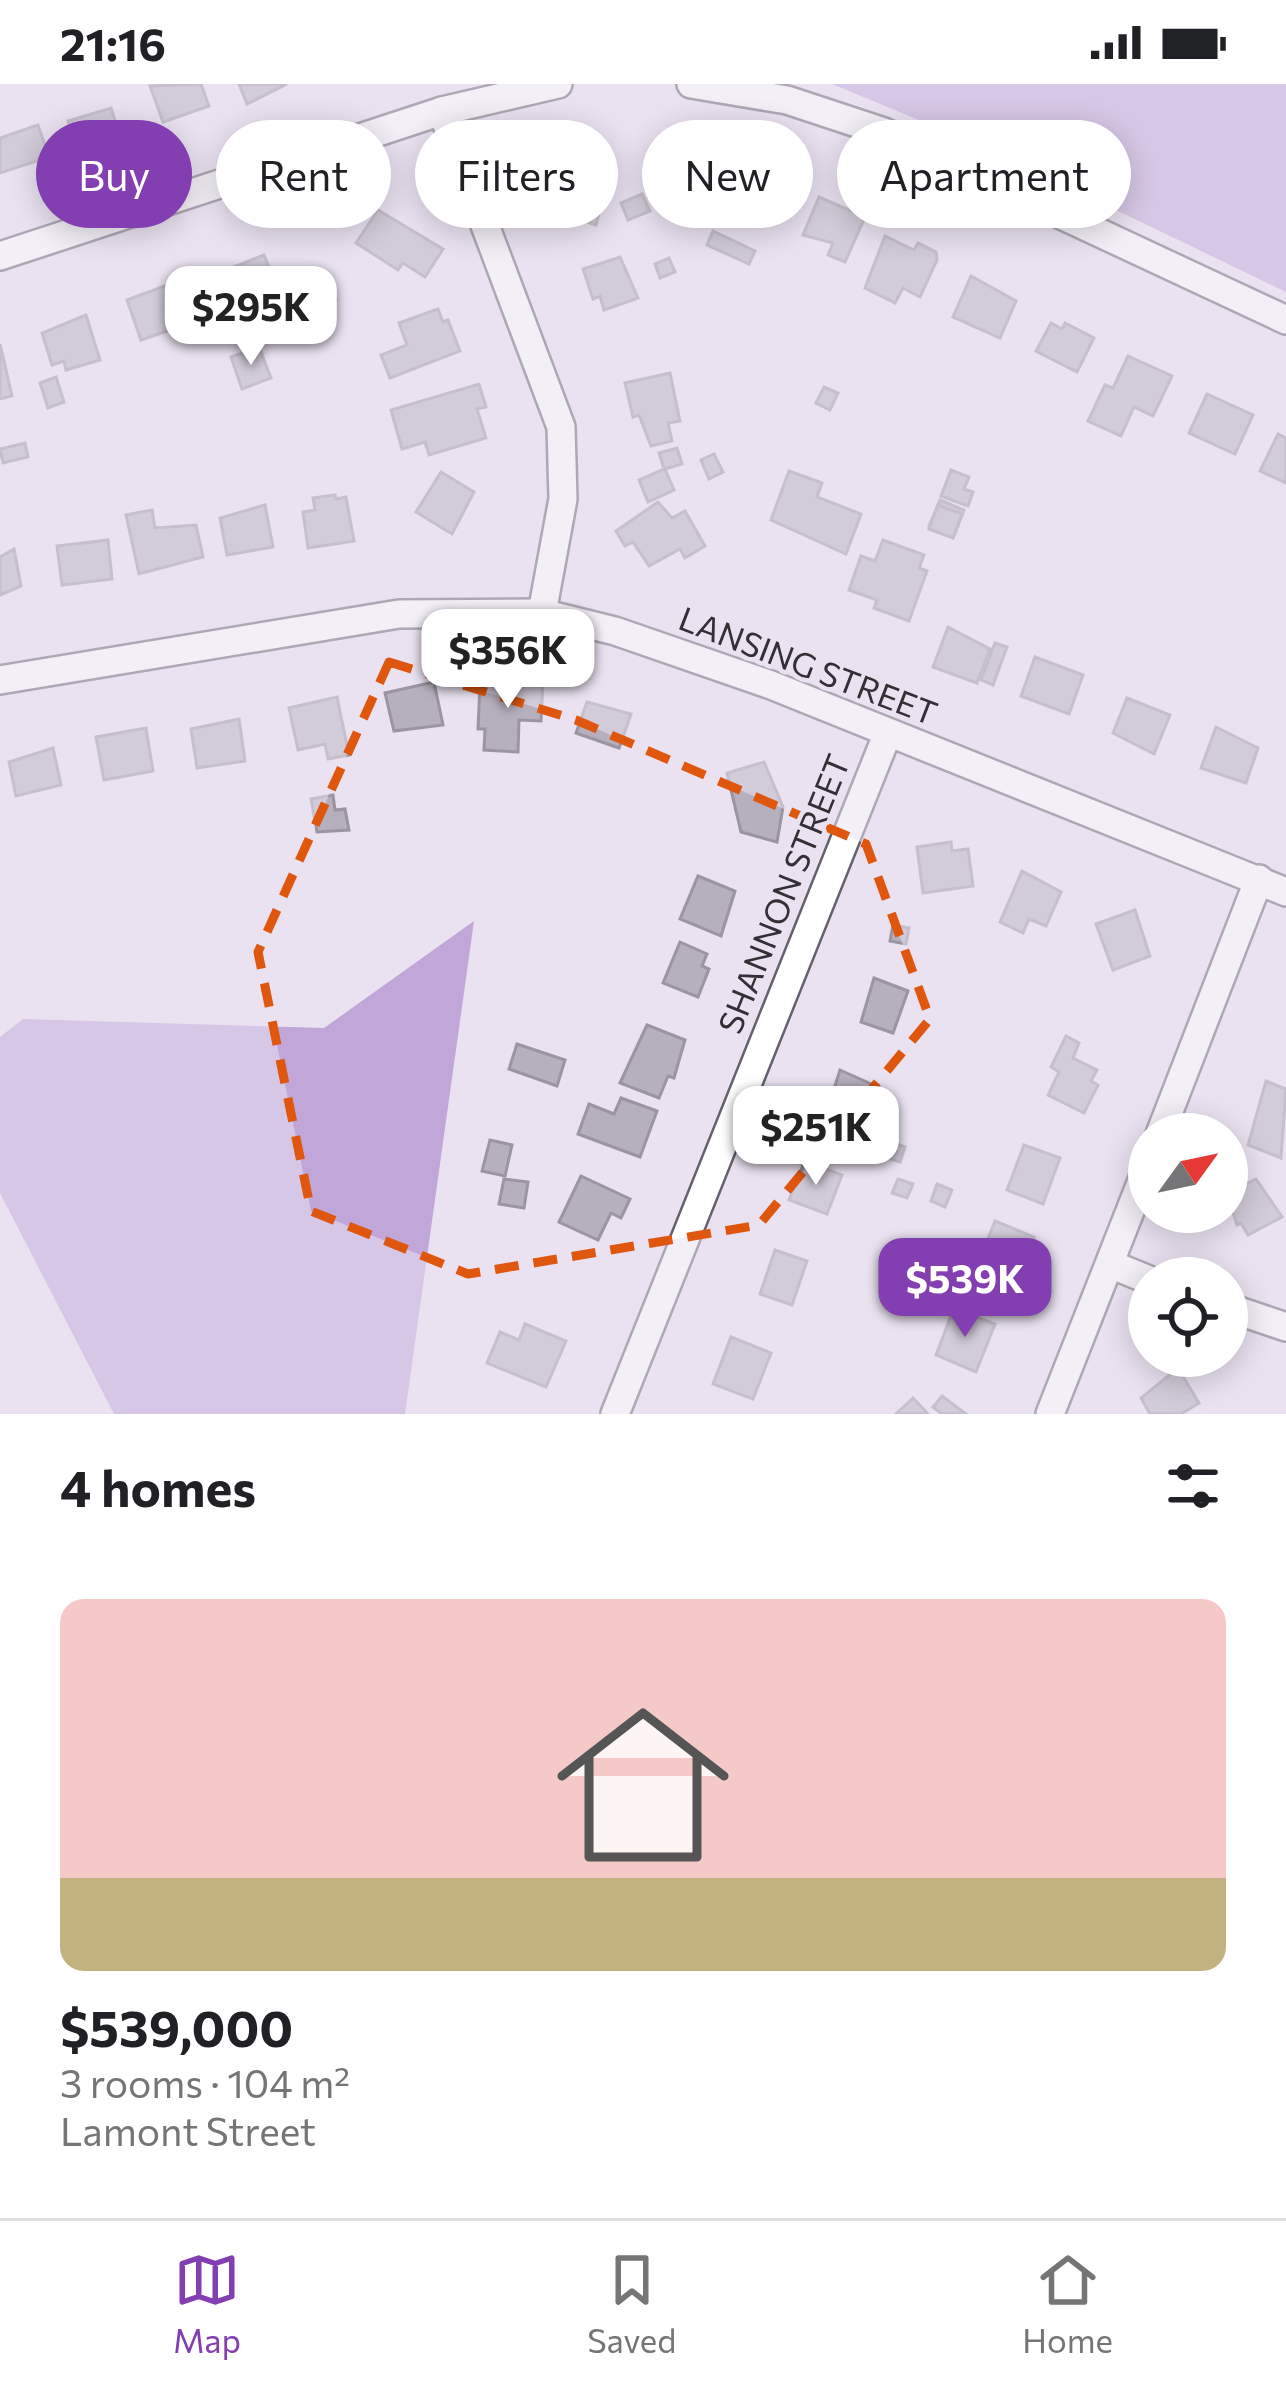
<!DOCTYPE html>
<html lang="en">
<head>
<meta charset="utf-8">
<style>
	:root { --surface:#fff; --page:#f2f2f2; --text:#202124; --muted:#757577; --line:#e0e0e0; --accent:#833eb1 }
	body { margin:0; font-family:Commissioner,sans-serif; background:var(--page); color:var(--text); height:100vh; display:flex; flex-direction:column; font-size:45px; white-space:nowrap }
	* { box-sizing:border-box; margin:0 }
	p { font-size:39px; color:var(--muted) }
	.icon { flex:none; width:66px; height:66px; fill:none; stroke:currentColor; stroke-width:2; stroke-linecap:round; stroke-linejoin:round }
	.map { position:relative; height:1330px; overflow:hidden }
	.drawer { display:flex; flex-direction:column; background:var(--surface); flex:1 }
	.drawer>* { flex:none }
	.hud { position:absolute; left:36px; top:36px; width:1215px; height:108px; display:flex; gap:24px }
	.needle { width:78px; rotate:57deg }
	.buttons { position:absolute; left:1128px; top:1029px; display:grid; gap:24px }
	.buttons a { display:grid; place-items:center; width:120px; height:120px; border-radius:50%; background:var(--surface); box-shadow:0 6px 30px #0003; font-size:60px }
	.price { position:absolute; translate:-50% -102px; padding:0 27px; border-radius:24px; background:#fff; color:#222; font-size:39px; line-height:78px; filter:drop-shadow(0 3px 6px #0008) }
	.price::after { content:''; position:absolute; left:50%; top:72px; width:36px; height:27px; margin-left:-18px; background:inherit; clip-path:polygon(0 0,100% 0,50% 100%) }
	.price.on { background:var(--accent); color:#fff }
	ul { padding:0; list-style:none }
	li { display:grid; align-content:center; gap:24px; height:636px; padding:0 60px }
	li+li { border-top:3px solid var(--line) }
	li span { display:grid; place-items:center; height:372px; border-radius:24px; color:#555 }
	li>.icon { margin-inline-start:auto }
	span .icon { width:216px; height:216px; fill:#fffc; stroke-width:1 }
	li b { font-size:51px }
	h2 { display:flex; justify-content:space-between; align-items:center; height:144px; padding:0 60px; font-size:51px }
	.tag { padding:0 42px; border-radius:54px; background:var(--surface); box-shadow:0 6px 30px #0003; font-size:42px; line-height:108px }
	.tag.on { background:var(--accent); color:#fff }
	.status { display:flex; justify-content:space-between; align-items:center; height:84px; padding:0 60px; background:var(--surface); direction:ltr }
	.status svg { height:33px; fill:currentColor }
	.tab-bar { display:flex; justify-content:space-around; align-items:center; height:168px; border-top:3px solid var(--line); background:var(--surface); font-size:33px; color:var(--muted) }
	.tab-bar a { display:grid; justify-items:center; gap:6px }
	.tab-bar .on { color:var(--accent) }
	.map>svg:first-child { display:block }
	.forest { fill:#c1a6d9 }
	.building { fill:#b6afbd; stroke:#9b94a2; stroke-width:3 }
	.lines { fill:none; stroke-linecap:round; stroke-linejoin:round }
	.minor-casing { stroke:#67616e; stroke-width:32 }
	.minor { stroke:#fff; stroke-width:27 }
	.marked { fill:none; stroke:#df570e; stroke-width:9; stroke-dasharray:24 15; stroke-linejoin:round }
	.labels { text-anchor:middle; stroke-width:9; stroke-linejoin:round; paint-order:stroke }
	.street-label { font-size:33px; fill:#322f35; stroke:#eae2f1 }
</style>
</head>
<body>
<div class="status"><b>21:16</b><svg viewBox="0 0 49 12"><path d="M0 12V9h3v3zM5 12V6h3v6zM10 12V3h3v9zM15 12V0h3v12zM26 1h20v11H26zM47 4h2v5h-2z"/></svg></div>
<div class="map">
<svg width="1286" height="1330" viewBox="0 0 1286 1330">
	<rect width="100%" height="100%" fill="#eae2f1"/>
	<g class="forest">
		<polygon points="832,0 1286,0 1286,208 996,68"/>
		<polygon points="474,837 405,1330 114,1330 0,1109 0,953 23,935 324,944"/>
	</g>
	<g class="building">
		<polygon points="201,0 209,22 163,38 150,2"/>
		<polygon points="239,0 287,0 247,20"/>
		<polygon points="111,24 122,58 78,71 68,37"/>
		<polygon points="38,41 49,73 0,89 0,54"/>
		<polygon points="584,70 612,80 596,141 556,127 572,81 579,83"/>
		<polygon points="726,83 774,94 765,136 716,126"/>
		<polygon points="642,110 650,127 628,136 621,119"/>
		<polygon points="819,113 865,133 845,178 828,171 833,159 803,151"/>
		<polygon points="378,126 443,165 425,193 403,179 398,186 356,159"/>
		<polygon points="713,147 755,167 749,180 707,161"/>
		<polygon points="885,152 914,166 918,159 936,168 937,176 920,213 903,204 895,219 865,204"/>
		<polygon points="264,171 280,211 266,216 263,210 234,222 221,188"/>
		<polygon points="620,173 638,214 604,226 600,212 593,215 583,185"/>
		<polygon points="669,174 675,188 660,194 655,180"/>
		<polygon points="971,192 1016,217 1000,254 953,233"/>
		<polygon points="173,199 188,240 141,256 127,216"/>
		<polygon points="331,204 336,217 320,224 315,211"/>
		<polygon points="438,225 443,238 448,236 460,267 390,294 381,271 407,261 399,239"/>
		<polygon points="86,231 100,276 66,286 64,277 52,281 42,249"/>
		<polygon points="1051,239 1062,245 1065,239 1094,254 1077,288 1036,267"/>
		<polygon points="0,260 12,312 0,315"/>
		<polygon points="259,263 271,294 242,305 231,273"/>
		<polygon points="1128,272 1172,292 1153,332 1134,323 1121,352 1088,337 1105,301 1113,304"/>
		<polygon points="670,289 680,337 668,339 672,357 651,362 639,331 633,333 625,299"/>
		<polygon points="56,293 64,318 48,324 40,299"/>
		<polygon points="479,300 486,323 477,325 486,354 429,371 425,358 402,365 391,326"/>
		<polygon points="824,303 838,309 830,326 816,319"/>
		<polygon points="1207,310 1253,331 1235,370 1189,349"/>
		<polygon points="1278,350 1286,354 1286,399 1260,387"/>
		<polygon points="25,359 28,373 3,379 0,365"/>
		<polygon points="677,364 682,380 665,385 674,406 648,418 639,396 664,385 659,369"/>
		<polygon points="714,370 723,388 709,395 701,376"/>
		<polygon points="951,386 969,393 964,405 973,408 968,422 941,412"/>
		<polygon points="789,387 822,399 817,413 861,430 846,470 771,436"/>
		<polygon points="441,388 474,408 452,450 416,428"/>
		<polygon points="335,411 336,415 346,413 354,457 308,464 303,428 315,426 313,414"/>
		<polygon points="940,416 964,426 954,452 929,442"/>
		<polygon points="658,418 672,434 685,427 705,462 685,474 680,465 649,482 633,458 625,462 616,447"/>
		<polygon points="265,421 273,463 227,471 220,434"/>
		<polygon points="938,421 962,430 953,454 929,445"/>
		<polygon points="152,426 155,444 196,441 203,473 139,490 126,431"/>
		<polygon points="108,456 112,495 62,501 57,462"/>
		<polygon points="883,456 924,471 919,484 927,487 909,537 874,524 877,516 849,506 861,472 875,477"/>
		<polygon points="14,465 21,502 0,511 0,473"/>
		<polygon points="948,543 990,565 977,599 933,583"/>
		<polygon points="995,559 1007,563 993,601 981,596"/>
		<polygon points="1035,573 1083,591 1069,630 1021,612"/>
		<polygon points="495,595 543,598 541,637 519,636 518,668 484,666 485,645 478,645 480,600 494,601"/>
		<polygon points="434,598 443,641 394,647 385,609"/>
		<polygon points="337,613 349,671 328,675 325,660 298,666 289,624"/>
		<polygon points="1127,614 1170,631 1154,670 1113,649"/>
		<polygon points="587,618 631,630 619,664 576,649"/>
		<polygon points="239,635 245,677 197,684 191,645"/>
		<polygon points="1216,643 1258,664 1246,699 1201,684"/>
		<polygon points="146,644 153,687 104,696 96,653"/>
		<polygon points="53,664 61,701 16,712 9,678"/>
		<polygon points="764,678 783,723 777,758 741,748 727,689"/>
		<polygon points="333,711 335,726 345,725 349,746 317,748 311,715"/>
		<polygon points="951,758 952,767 968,765 973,802 923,809 917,763"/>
		<polygon points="1022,787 1061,808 1046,842 1029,835 1023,849 1000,838"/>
		<polygon points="698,792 735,807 721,852 680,835"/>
		<polygon points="1135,826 1150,872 1113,886 1096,840"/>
		<polygon points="893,841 909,844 906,860 890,857"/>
		<polygon points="680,858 707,870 702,882 709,885 698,913 663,899"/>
		<polygon points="874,894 908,907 893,949 861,938"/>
		<polygon points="647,941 685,956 674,994 668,992 659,1014 620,999"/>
		<polygon points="1066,952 1079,959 1073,974 1097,986 1091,997 1098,1001 1084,1029 1048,1011 1059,988 1051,983"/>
		<polygon points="517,960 565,976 557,1002 509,985"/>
		<polygon points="840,986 880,1004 861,1046 826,1030"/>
		<polygon points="1266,997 1286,1005 1281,1074 1248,1061"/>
		<polygon points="621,1014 657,1027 640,1073 578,1050 589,1020 614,1030"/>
		<polygon points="490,1056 512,1061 505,1092 482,1087"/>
		<polygon points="888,1057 905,1063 900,1078 882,1072"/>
		<polygon points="1024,1061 1060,1074 1043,1120 1007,1106"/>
		<polygon points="805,1077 842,1091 827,1130 789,1116"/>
		<polygon points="581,1092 630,1115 621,1134 611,1129 598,1156 559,1138"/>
		<polygon points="504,1095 528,1098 524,1124 499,1120"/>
		<polygon points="898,1095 913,1100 907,1114 892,1109"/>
		<polygon points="1256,1095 1282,1133 1248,1151 1241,1139 1237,1141 1227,1110"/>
		<polygon points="937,1100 952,1106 945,1123 931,1117"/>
		<polygon points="995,1137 1034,1153 1017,1202 976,1185"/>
		<polygon points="775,1166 807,1177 792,1221 760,1210"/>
		<polygon points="984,1197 1015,1210 1010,1222 979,1209"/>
		<polygon points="954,1224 995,1240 976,1288 936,1271"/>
		<polygon points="525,1240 566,1257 546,1303 487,1279 500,1248 519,1256"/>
		<polygon points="731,1253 771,1269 753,1315 713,1300"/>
		<polygon points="1178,1284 1199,1319 1181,1330 1150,1330 1141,1314"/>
		<polygon points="942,1312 966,1330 942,1330 933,1323"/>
		<polygon points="913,1314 928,1330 896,1330"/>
	</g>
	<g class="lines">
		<defs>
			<g id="minor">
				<polyline points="691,0 787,16 884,48 1286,236"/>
				<polyline points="442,27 561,343 563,415 542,529"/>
				<polyline points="0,172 442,27 558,0"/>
				<polyline points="0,596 399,530 542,529 615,547 771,601 1286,808"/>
				<polyline points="1160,1050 1259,795"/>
				<polyline points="1110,1180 1149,1196"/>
				<polyline points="1227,1223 1286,1243"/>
				<polyline points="615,1330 887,651"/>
				<polyline points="1050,1330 1149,1079"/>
			</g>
		</defs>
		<use href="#minor" class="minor-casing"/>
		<use href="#minor" class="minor"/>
	</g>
	<path d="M0 0H1286V1330H0ZM389,578L576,636L866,760L930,935L759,1141L468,1190L311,1127L258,868Z" fill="#eae2f1" fill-opacity=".55" fill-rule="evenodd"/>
	<path class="marked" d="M389,578L576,636L866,760L930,935L759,1141L468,1190L311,1127L258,868Z"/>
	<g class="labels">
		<g class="street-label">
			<text transform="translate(808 582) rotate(21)" y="12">LANSING STREET</text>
			<text transform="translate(784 810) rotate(-68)" y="12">SHANNON STREET</text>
		</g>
	</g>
</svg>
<div class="buttons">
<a><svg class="needle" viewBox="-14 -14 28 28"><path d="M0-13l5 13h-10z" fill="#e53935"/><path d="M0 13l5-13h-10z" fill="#757577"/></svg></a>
<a><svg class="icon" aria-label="locate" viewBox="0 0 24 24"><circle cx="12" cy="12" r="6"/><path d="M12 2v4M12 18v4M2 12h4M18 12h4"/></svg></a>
</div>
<b class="price" style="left:251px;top:284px">$295K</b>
<b class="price" style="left:508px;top:627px">$356K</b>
<b class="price" style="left:816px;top:1104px">$251K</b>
<b class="price on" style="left:965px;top:1256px">$539K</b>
<div class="hud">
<a class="tag on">Buy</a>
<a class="tag">Rent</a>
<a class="tag">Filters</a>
<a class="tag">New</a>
<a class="tag">Apartment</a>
</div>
</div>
<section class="drawer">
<h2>4 homes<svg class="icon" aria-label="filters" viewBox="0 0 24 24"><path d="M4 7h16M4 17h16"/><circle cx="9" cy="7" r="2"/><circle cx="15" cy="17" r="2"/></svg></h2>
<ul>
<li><span style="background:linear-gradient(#f6c9c9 75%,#c2b280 0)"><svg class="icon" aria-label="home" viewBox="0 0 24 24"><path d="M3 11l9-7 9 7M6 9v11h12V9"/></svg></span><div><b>$539,000</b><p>3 rooms · 104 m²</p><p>Lamont Street</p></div></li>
</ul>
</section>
<nav class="tab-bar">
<a class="on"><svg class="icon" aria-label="map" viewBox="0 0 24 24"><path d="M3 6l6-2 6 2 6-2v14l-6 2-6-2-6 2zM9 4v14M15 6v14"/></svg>Map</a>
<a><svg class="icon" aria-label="saved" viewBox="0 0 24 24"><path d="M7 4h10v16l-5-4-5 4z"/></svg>Saved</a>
<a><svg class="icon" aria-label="home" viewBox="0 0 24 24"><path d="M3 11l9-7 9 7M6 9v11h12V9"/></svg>Home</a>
</nav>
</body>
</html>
